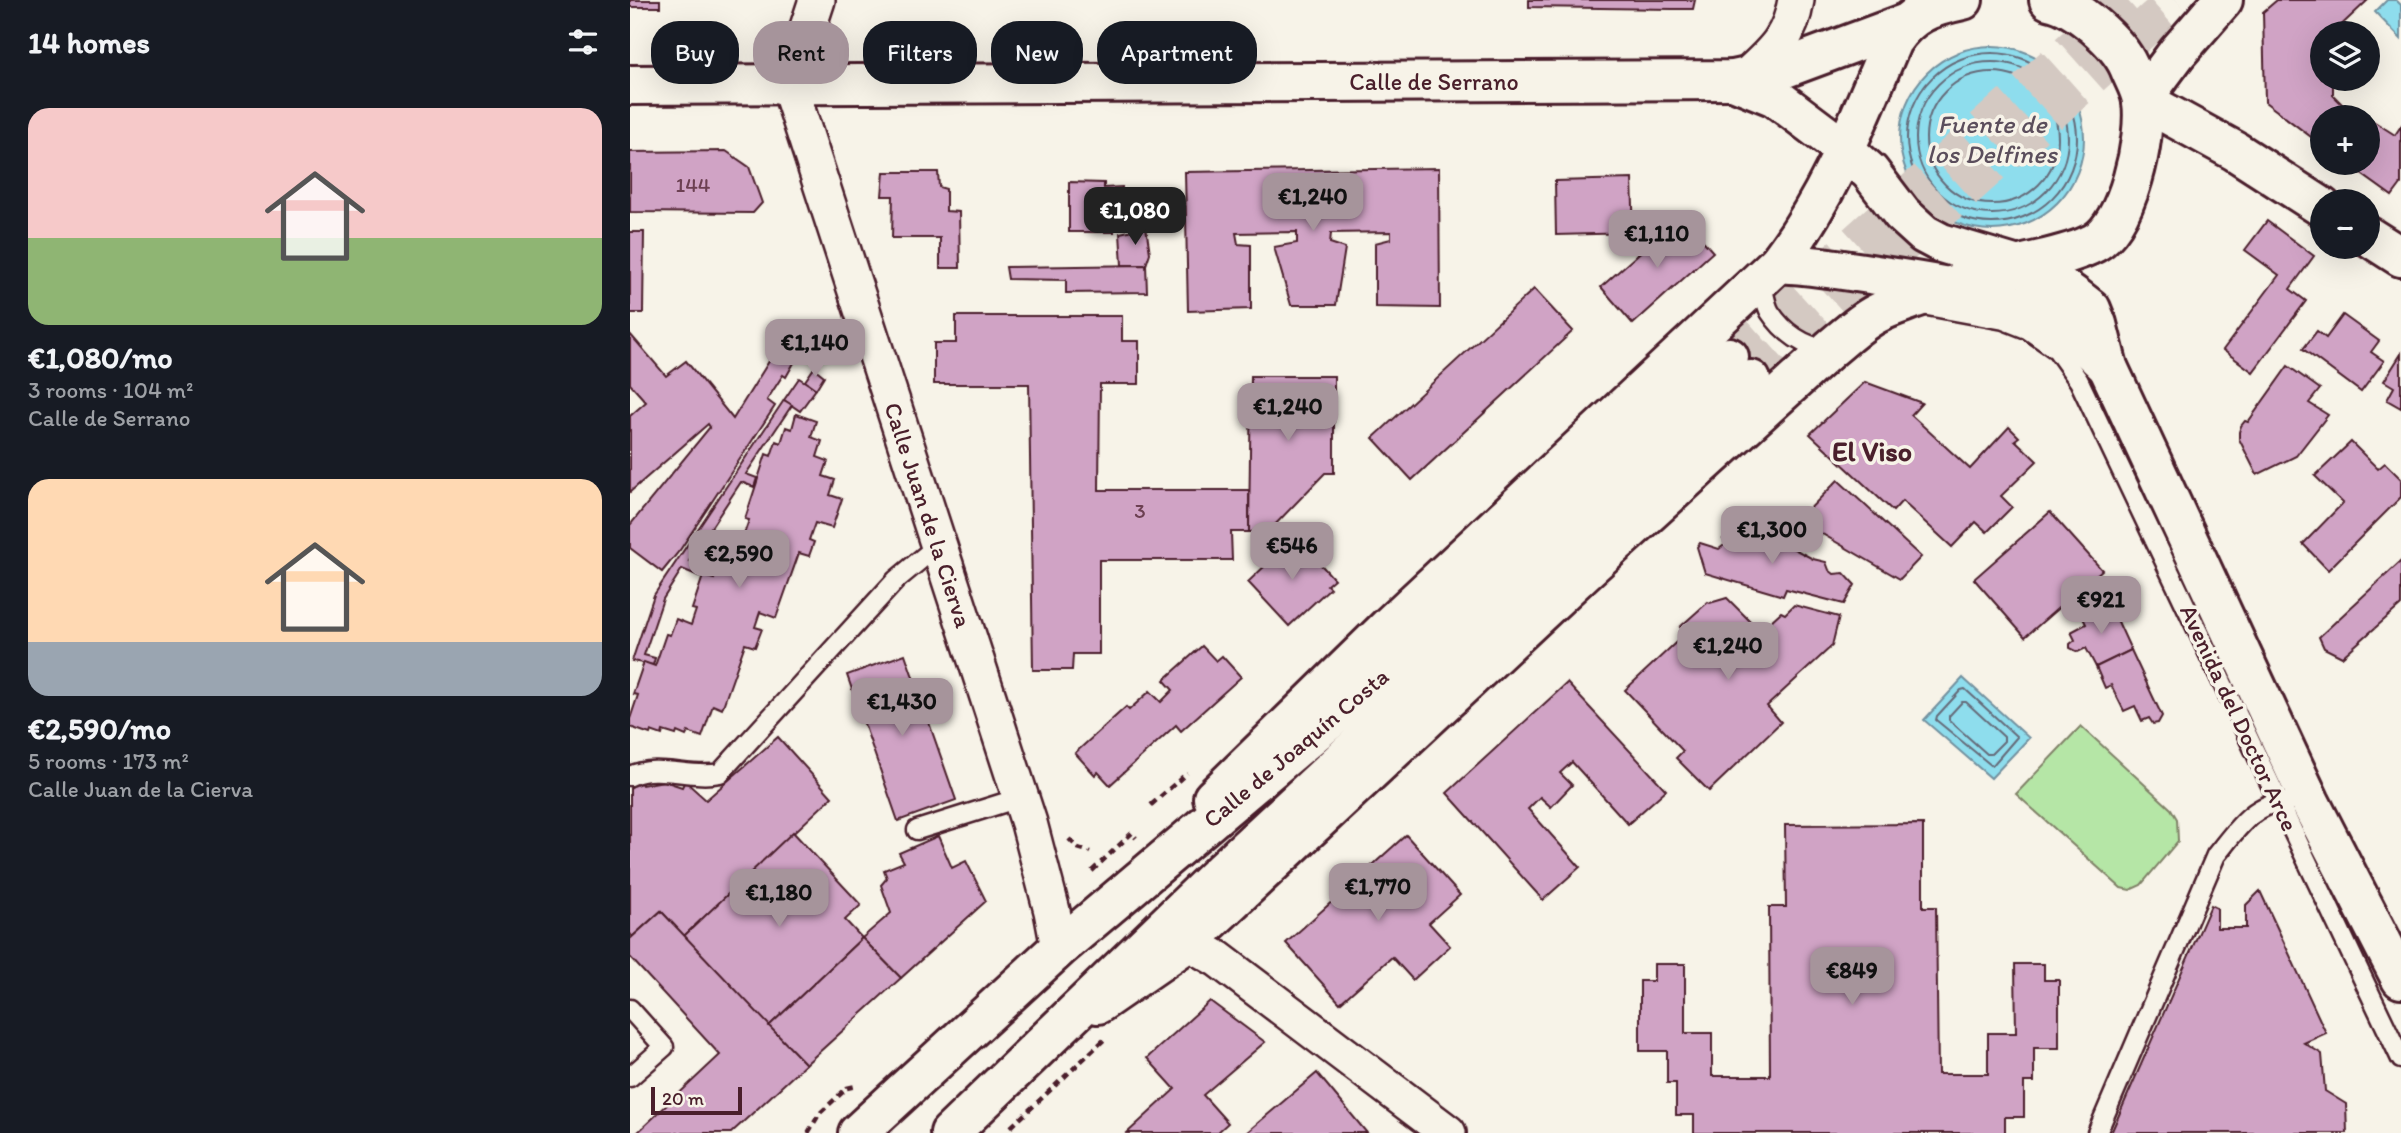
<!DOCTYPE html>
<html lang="en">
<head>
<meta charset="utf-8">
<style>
	:root { --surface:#171b24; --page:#242831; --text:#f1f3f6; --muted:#9ea1a6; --accent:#a6949b }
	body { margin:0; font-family:Itim,sans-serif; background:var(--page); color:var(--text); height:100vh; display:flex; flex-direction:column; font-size:26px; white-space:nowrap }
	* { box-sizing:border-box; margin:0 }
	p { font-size:23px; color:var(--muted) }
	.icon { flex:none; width:38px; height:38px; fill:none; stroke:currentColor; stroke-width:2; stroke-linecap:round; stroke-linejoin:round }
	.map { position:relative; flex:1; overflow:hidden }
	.details { display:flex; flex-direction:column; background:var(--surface); width:630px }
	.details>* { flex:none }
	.hud { position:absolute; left:21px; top:21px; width:665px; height:63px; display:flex; gap:14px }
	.buttons { position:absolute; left:1680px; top:21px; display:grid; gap:14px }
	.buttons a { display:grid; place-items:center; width:70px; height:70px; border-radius:50%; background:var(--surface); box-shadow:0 7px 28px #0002; font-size:35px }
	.scale { position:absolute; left:21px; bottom:18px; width:91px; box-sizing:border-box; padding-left:7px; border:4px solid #4a1f2b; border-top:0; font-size:19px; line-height:24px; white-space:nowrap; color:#4a1f2b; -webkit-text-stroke:5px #f7f3e8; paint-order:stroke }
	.price { position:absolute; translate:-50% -60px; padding:0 16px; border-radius:14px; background:var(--accent); color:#111; font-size:23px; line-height:46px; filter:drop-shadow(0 2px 4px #0008) }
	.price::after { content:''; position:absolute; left:50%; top:42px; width:21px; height:16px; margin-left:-10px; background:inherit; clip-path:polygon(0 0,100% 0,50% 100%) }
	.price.active { background:#222; color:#fff }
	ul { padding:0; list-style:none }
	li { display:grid; align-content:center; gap:14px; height:371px; padding:0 28px }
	li span { display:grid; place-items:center; height:217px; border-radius:21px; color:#555 }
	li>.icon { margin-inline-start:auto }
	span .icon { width:126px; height:126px; fill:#fffc; stroke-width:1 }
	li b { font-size:30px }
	h2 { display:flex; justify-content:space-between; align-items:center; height:84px; padding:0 28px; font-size:30px }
	.pill { padding:0 24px; border-radius:28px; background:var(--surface); box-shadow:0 7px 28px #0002; font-size:24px; line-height:63px }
	.pill.active { background:var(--accent); color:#111 }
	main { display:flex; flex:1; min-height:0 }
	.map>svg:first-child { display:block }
	.green { fill:#b5e6a6; stroke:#808268; stroke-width:2 }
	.water { fill:#8edded; stroke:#73919f; stroke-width:2 }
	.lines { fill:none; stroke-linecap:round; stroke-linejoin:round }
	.shore { stroke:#656b79; stroke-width:2 }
	.building { fill:#d0a3c5; stroke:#4a1f2b; stroke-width:2 }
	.primary-tunnel { stroke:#d4c9c2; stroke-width:38; stroke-dasharray:38 19; stroke-linecap:butt }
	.lane-casing { stroke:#4a1f2b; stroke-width:23 }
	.street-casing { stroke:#4a1f2b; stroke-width:40 }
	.secondary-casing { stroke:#4a1f2b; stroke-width:44 }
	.primary-casing { stroke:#4a1f2b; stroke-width:44 }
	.path { stroke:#4a1f2b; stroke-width:4.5; stroke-dasharray:7 5; stroke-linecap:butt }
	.lane { stroke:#f7f3e8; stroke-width:18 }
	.street { stroke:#f7f3e8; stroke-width:35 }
	.secondary { stroke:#f7f3e8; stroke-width:38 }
	.primary { stroke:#f7f3e8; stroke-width:38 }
	.labels { text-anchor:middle; stroke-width:7; stroke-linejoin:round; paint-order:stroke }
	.number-label { font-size:21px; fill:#6c4052 }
	.street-label { font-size:24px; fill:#4a1f2b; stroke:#f7f3e8 }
	.water-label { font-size:26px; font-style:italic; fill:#5b4e5c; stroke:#f7f3e8 }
	.quarter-label { font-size:28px; font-weight:bold; fill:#4a1f2b; stroke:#f7f3e8 }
</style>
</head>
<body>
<main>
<section class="details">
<h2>14 homes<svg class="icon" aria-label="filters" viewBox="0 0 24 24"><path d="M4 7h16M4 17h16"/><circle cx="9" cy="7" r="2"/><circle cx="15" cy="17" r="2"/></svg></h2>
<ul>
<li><span style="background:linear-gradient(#f6c9c9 60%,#8fb573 0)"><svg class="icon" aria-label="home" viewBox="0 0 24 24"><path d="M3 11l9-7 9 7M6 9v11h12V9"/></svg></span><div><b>€1,080/mo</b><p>3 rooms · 104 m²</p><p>Calle de Serrano</p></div></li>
<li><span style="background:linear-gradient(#ffd9b3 75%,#9aa5b1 0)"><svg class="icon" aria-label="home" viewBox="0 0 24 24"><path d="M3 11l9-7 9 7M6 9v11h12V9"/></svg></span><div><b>€2,590/mo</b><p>5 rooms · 173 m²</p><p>Calle Juan de la Cierva</p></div></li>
</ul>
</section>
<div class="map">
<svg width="1771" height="1133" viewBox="0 0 1771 1133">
	<rect width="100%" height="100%" fill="#f7f3e8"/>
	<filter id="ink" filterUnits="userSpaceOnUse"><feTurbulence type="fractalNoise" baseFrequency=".0143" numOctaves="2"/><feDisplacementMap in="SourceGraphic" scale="14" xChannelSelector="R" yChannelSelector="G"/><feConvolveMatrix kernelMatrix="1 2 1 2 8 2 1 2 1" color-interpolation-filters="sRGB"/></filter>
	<g filter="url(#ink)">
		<polygon class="green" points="1451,726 1541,809 1547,819 1548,841 1511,885 1500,890 1491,888 1386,794"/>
		<g class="water">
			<polygon points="1757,0 1766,0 1771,5 1771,39 1745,12"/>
			<circle cx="1362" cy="138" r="92"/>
			<polygon points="1333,678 1399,738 1361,778 1294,720"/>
		</g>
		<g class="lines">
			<g class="shore">
				<circle cx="1362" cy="138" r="85"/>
				<circle cx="1362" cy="138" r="76"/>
				<circle cx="1362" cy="138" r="66"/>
				<polygon points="1335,689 1387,737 1362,766 1306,720 1307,716 1331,690"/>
				<polygon points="1332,702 1336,702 1374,737 1374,741 1361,754 1357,754 1319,720 1319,716"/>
			</g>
		</g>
		<g class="building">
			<rect x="0" y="0" width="30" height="7"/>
			<polygon points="899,0 1065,0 1063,9 1042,9 899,7"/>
			<polygon points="1647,0 1738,0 1703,33 1692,33 1692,79 1703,79 1703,95 1715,107 1707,117 1692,117 1692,138 1689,143 1635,102 1633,12"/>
			<polygon points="1715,107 1726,117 1707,117"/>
			<polygon points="1740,119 1765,135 1771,126 1771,184 1762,196 1716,163 1738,163 1738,122"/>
			<polygon points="96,151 119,167 132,203 123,213 0,212 0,152"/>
			<polygon points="809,168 810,308 745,307 745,243 761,239 761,232 701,233 700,243 715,248 706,305 661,305 644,247 667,243 667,232 606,233 608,244 621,245 621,309 558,311 555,172"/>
			<polygon points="254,172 308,172 309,187 316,189 316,211 329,212 330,268 310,268 310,238 262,238 263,196 252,196"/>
			<polygon points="1002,179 1004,233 926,235 925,181"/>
			<polygon points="439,182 474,183 474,188 492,187 491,215 484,215 484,232 439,232"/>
			<polygon points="1051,216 1083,252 1003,324 971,287"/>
			<polygon points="1637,221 1684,256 1660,289 1676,301 1623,372 1593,350 1649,275 1615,250"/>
			<polygon points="516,227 520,253 516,265 492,265 490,233"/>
			<polygon points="0,232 14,232 13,313 0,313"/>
			<polygon points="516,265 517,292 436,293 436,280 378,279 376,267"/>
			<polygon points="904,289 943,331 782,480 743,438"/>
			<polygon points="1713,315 1749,341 1741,352 1754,361 1731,392 1673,349 1687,331 1696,338"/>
			<polygon points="326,316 492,316 492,341 509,341 509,384 470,384 469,490 619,490 619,532 601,532 602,560 469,560 469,654 443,654 442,670 403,670 399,384 304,384 304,343 326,343"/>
			<polygon points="161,326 178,338 156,377 153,375 137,400 145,406 50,550 32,572 0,548 0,525 80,427 78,424 0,492 0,416 16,402 0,384 0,334 36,376 56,361 103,419"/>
			<polygon points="1771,354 1771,408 1757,400 1764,387 1754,381"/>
			<polygon points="1658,366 1690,389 1679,403 1698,415 1666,456 1627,475 1609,439 1609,432 1611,426 1615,421 1618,422"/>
			<polygon points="184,368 194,376 186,389 175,381"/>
			<polygon points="621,376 704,376 704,473 695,473 639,531 619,532"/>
			<polygon points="169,378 186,389 170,411 154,400"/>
			<polygon points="1235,382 1292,403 1281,415 1340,469 1379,427 1389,437 1385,440 1407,461 1371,496 1382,507 1357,532 1346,522 1322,547 1272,501 1263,511 1180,434"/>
			<polygon points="154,400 162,405 116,474 127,478 124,487 111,482 59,561 82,569 80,577 69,576 52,569 33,599 14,655 25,658 23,665 2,661 24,595"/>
			<polygon points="166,414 186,421 181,437 192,441 187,457 198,461 193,476 205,480 200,495 212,499 202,528 185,523 179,540 184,542 179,556 169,553 146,618 130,612 125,627 132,629 125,647 115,644 92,709 83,705 72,737 58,732 56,736 47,732 46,735 33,731 32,735 21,731 20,734 0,727 0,719 8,695 3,694 14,662 25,666 36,634 40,635 46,619 61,625 66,610 62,609 73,576 84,579 94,547 99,549 103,534 113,537 119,520 115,519 136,454 141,456 146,441 151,443 156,427 162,429"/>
			<polygon points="1721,442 1748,469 1755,463 1771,479 1771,497 1698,570 1673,544 1713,503 1685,476"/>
			<polygon points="1208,480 1291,557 1270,579 1187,531 1178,541 1159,530"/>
			<polygon points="1420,512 1472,570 1395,637 1344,579"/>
			<polygon points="1111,524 1125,528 1183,559 1196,562 1199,570 1204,574 1214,573 1225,585 1214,604 1156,589 1153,596 1075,573 1067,547 1070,543 1089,549 1097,543 1093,539"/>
			<polygon points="671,543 704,579 697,585 700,588 659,626 618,582 658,544 664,549"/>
			<polygon points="1771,561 1771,605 1712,657 1694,648 1689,637"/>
			<polygon points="1097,598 1130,631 1151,612 1155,614 1164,605 1209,617 1202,646 1137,706 1151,722 1079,791 1046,758 1053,751 995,690 1056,633 1050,627 1078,602 1080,603"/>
			<polygon points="1480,604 1501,650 1466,667 1456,648 1448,652 1440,648 1440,644 1445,640 1441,632 1456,624 1452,616"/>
			<polygon points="572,646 586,661 592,656 611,677 551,731 546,725 480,785 468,772 465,775 445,753 496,707 499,710 520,691 531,702 543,690 534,680"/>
			<polygon points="1501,650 1532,716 1528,723 1523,724 1519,718 1512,721 1505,706 1494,711 1481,685 1475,688 1466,667"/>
			<polygon points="275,654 326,800 268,821 217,675"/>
			<polygon points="937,683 1036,790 998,824 942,762 930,773 942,785 921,807 910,797 898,809 950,867 913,900 817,793"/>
			<polygon points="148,737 202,797 54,936 31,911 2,937 0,933 0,788 10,781 12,785 34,781 52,787 55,781 76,800"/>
			<polygon points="1293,824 1293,907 1306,907 1308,1074 1358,1074 1358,1033 1386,1033 1385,964 1414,964 1414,980 1429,980 1429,1048 1404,1048 1404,1082 1394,1082 1394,1117 1375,1117 1375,1133 1064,1133 1064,1115 1046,1115 1046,1083 1037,1083 1037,1051 1010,1051 1010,981 1024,981 1024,964 1055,964 1055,1033 1082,1033 1082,1076 1140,1076 1139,907 1156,907 1155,825"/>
			<polygon points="163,832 231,905 215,920 232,938 139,1026 54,936"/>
			<polygon points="776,835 830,895 799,923 820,946 783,980 762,957 710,1003 656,943"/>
			<polygon points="308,836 322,868 336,861 356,901 271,978 232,938 261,913 251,885 257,878 254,870 274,862 269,853"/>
			<polygon points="1630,891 1696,1033 1674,1043 1692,1054 1695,1091 1716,1104 1717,1133 1481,1133 1581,905 1587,908 1587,928 1616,928 1616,905"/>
			<polygon points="31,911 176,1064 101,1133 7,1133 90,1055 0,957 0,939"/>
			<polygon points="232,938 271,978 176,1064 139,1026"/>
			<polygon points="580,1001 635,1042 573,1095 598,1123 587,1133 497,1133 545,1089 517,1058"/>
			<polygon points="687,1073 737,1133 616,1133"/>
		</g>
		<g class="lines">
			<g class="primary-tunnel">
				<polyline points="1099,357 1497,0"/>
				<polyline points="1121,380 1546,0"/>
			</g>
			<defs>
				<g id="lane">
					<path d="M1131,280C1134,290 1135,304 1140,312C1153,332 1175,348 1198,349"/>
					<polyline points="1292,305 1374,320 1397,329 1427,350 1449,381 1771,1059"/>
					<path d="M0,776C28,763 60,779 90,773L266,580L307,546"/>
					<polyline points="287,830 389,798"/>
					<polyline points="0,1009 34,1047 0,1077"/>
					<path d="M1467,1133L1586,855C1605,832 1624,801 1657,802"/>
				</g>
				<g id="street">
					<polyline points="187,0 159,85 399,823 422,911 429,948"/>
					<path d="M1115,78C1142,53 1160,39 1166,0"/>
					<polyline points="558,942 588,959 818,1133"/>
				</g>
				<g id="secondary">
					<polyline points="1103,80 1145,97 1214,149 1240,172 1272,214 1294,234 1311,243 1388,266 1425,282 1447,298 1461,309 1467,324 1478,367 1680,802 1771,979"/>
					<polyline points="0,85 1103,80 1150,70 1274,24"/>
					<polyline points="1512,100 1605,151 1692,207"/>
					<polyline points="1512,100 1547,53 1593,0"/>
					<polyline points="1738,236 1771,257"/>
					<path d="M1148,263C1185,265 1222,271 1259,277C1318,286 1377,295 1429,326C1447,336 1462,352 1478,367"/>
					<path d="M583,798L759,626L1148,263C1199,197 1229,118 1262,41C1281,13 1300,7 1333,0"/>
					<path d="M468,1004L558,942L954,572L1200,349C1215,337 1229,323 1246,314C1259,307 1273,303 1286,298C1319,286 1353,275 1387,266C1412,259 1441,255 1464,243C1498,225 1517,137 1512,102C1511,90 1503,78 1499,67C1488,42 1446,5 1419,0"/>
				</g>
				<g id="primary">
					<polyline points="228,1133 429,948 773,658 1099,357"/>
					<polyline points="320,1133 592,871 1121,380"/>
				</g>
			</defs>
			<use href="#lane" class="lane-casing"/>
			<use href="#street" class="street-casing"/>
			<use href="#secondary" class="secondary-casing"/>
			<use href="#primary" class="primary-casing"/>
			<g class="path">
				<polyline points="521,805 557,773"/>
				<polyline points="439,839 448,848 460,852"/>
				<polyline points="462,871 502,833 506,838"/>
				<polyline points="381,1127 477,1037"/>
				<polyline points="178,1133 190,1113 217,1088 226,1086"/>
			</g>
			<use href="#lane" class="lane"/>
			<use href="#street" class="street"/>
			<use href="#secondary" class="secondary"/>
			<use href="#primary" class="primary"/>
		</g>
	</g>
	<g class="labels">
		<g class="number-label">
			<text x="63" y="192">144</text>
			<text x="510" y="518">3</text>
		</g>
		<g class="street-label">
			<text x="804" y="90">Calle de Serrano</text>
			<text transform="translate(298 515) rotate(72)" y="8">Calle Juan de la Cierva</text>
			<text transform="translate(1609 718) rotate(65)" y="8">Avenida del Doctor Arce</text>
			<text transform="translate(666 748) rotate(-40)" y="8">Calle de Joaquín Costa</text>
		</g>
		<g class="water-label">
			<text x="1362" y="133">Fuente de<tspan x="1362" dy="30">los Delfines</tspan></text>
		</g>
		<g class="quarter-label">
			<text x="1242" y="461">El Viso</text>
		</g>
	</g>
</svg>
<div class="buttons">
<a><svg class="icon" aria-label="layers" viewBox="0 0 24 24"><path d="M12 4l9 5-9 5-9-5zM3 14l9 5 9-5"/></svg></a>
<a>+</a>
<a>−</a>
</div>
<div class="scale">20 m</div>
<b class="price" style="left:683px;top:233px">€1,240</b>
<b class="price active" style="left:505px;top:247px">€1,080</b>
<b class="price" style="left:1027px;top:270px">€1,110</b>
<b class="price" style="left:185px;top:379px">€1,140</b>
<b class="price" style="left:658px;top:443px">€1,240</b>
<b class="price" style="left:1142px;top:566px">€1,300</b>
<b class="price" style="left:662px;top:582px">€546</b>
<b class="price" style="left:109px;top:590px">€2,590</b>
<b class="price" style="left:1471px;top:636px">€921</b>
<b class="price" style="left:1098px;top:682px">€1,240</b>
<b class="price" style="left:272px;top:738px">€1,430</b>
<b class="price" style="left:748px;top:923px">€1,770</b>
<b class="price" style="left:149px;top:929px">€1,180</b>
<b class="price" style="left:1222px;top:1007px">€849</b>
<div class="hud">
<a class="pill">Buy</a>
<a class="pill active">Rent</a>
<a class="pill">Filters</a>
<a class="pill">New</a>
<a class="pill">Apartment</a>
</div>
</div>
</main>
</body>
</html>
